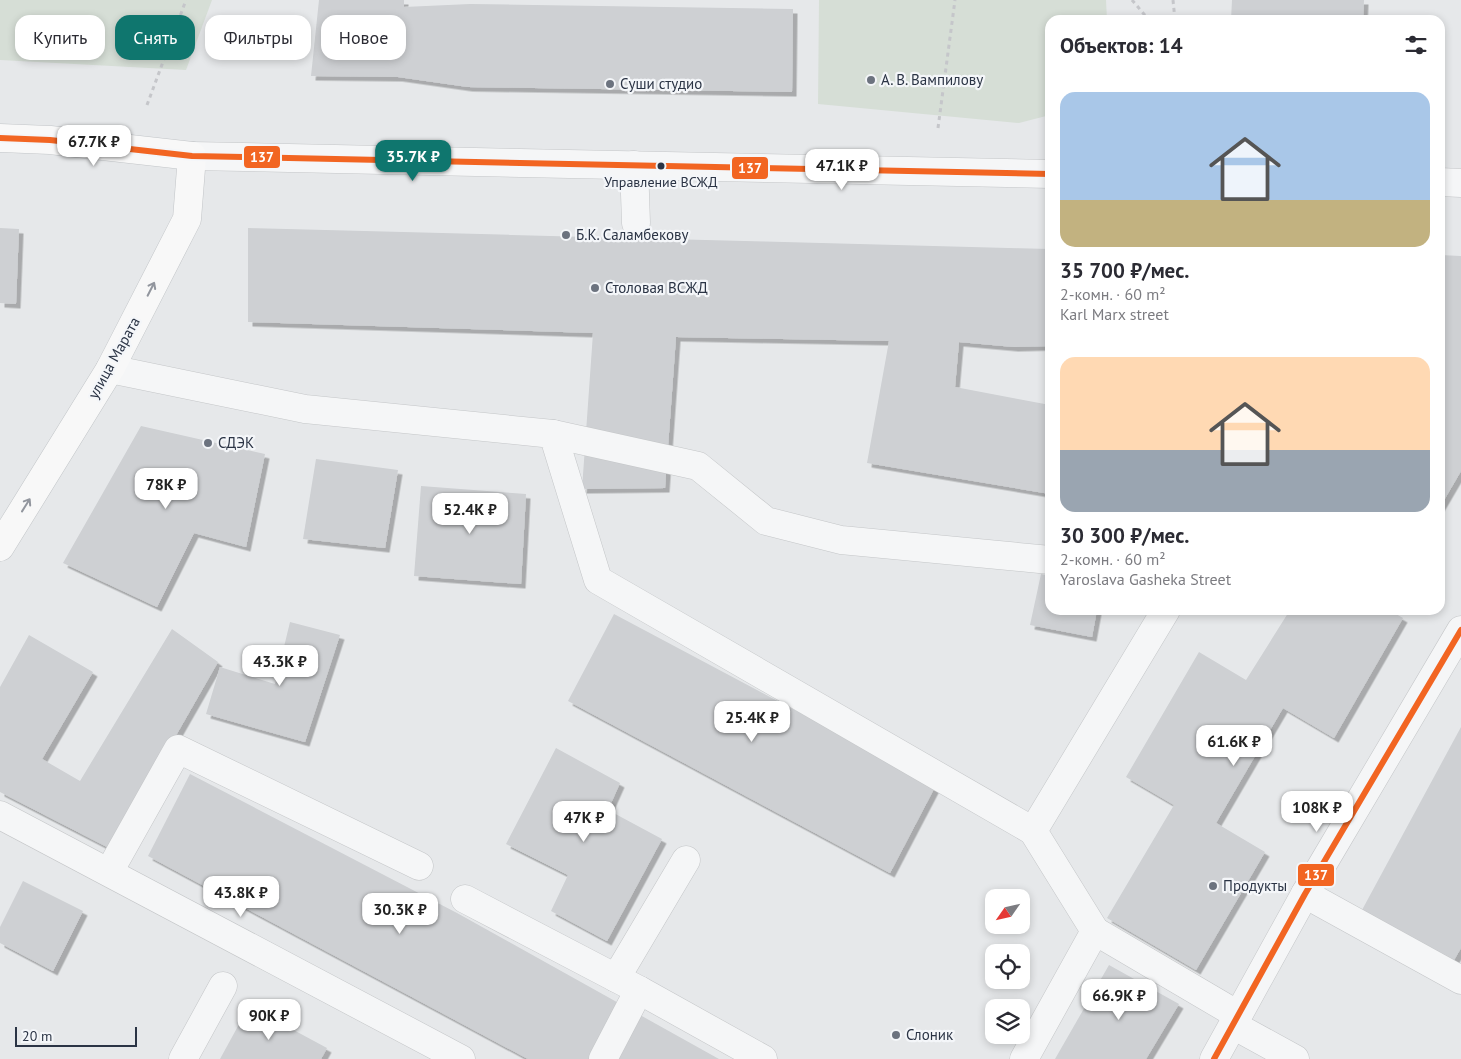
<!DOCTYPE html>
<html lang="ru">
<head>
<meta charset="utf-8">
<style>
	:root { --surface:#fff; --page:#f7f7f7; --text:#2b2b33; --muted:#7c7c81; --accent:#0f766e }
	body { margin:0; font-family:"PT Sans",sans-serif; background:var(--page); color:var(--text); height:100vh; display:flex; flex-direction:column; font-size:19px; white-space:nowrap }
	* { box-sizing:border-box; margin:0 }
	p { font-size:16px; color:var(--muted) }
	.icon { flex:none; width:28px; height:28px; fill:none; stroke:currentColor; stroke-width:2; stroke-linecap:round; stroke-linejoin:round }
	.map { position:relative; flex:1; overflow:hidden }
	.details { position:absolute; left:1045px; top:15px; width:400px; height:600px; display:flex; flex-direction:column; background:var(--surface); border-radius:15px; box-shadow:0 2px 8px #0003 }
	.details>* { flex:none }
	.guide { position:absolute; left:15px; top:15px; width:475px; height:45px; display:flex; gap:10px }
	.needle { width:32px; rotate:236deg }
	.tools { position:absolute; left:985px; top:889px; display:grid; gap:10px }
	.tools a { display:grid; place-items:center; width:45px; height:45px; border-radius:10px; background:var(--surface); box-shadow:0 2px 8px #0003; font-size:25px }
	.scale { position:absolute; left:15px; bottom:12px; width:122px; box-sizing:border-box; padding-left:5px; border:2px solid #2b3445; border-top:0; font-size:14px; line-height:18px; white-space:nowrap; color:#2b3445; -webkit-text-stroke:4px #f4f6f9; paint-order:stroke }
	.price { position:absolute; translate:-50% -42px; padding:0 11px; border-radius:10px; background:#fff; color:#222; font-size:16px; line-height:32px; filter:drop-shadow(0 1px 2px #0008) }
	.price::after { content:''; position:absolute; left:50%; top:30px; width:15px; height:11px; margin-left:-8px; background:inherit; clip-path:polygon(0 0,100% 0,50% 100%) }
	.price.active { background:var(--accent); color:#fff }
	ul { padding:0; list-style:none }
	li { display:grid; align-content:center; gap:10px; height:265px; padding:0 15px }
	li span { display:grid; place-items:center; height:155px; border-radius:15px; color:#555 }
	li>.icon { margin-inline-start:auto }
	span .icon { width:90px; height:90px; fill:#fffc; stroke-width:1 }
	li b { font-size:21px }
	h2 { display:flex; justify-content:space-between; align-items:center; height:60px; padding:0 15px; font-size:21px }
	.tag { padding:0 18px; border-radius:15px; background:var(--surface); box-shadow:0 2px 8px #0003; font-size:18px; line-height:45px }
	.tag.active { background:var(--accent); color:#fff }
	.map>svg:first-child { display:block }
	.green { fill:#d6ded6 }
	.building { fill:#ced0d3; filter:url(#shadow) }
	.lines { fill:none; stroke-linecap:round; stroke-linejoin:round }
	.minor-casing { stroke:#c4c6c8; stroke-width:29 }
	.major-casing { stroke:#c2c5c8; stroke-width:29 }
	.path { stroke:#c5c6ca; stroke-width:3; stroke-dasharray:4 4; stroke-linecap:butt }
	.minor { stroke:#f5f6f7; stroke-width:28 }
	.major { stroke:#f8f8f8; stroke-width:28 }
	.bus-1-casing { stroke:#f4f6f9; stroke-width:10 }
	.bus-1 { stroke:#f26522; stroke-width:6 }
	.oneway { stroke:#92969e }
	.poi-dot { fill:#6c737f; stroke:#f4f6f9; stroke-width:2 }
	.bus-dot { fill:#2b3445; stroke:#f4f6f9; stroke-width:2 }
	.labels { text-anchor:middle; stroke-width:4.5; stroke-linejoin:round; paint-order:stroke }
	.bus-label { font-size:14px; fill:#2b3445; stroke:#f4f6f9 }
	.poi-label { font-size:15px; fill:#2b3445; stroke:#f4f6f9; text-anchor:start }
	.street-label { font-size:15px; fill:#2b3445; stroke:#f4f6f9 }
	.line-badge { stroke:#f4f6f9; stroke-width:2 }
	.badge-label { font-size:14px; text-anchor:middle; font-weight:bold; fill:#fff }
</style>
</head>
<body>
<div class="map">
<svg width="1461" height="1059" viewBox="0 0 1461 1059">
	<defs>
		<filter id="shadow"><feDropShadow dx="4.5" dy="4.5" stdDeviation="0" flood-color="#0004"/></filter>
	</defs>
	<rect width="100%" height="100%" fill="#e6e8ea"/>
	<g class="green">
		<polygon points="0,0 212,0 186,70 0,60"/>
		<polygon points="819,0 1106,0 1107,20 1050,20 1050,115 1019,123 818,104"/>
	</g>
	<g class="building">
		<polygon points="319,0 404,0 404,7 470,4 793,9 792,92 468,87 398,77 311,76"/>
		<polygon points="1232,0 1364,0 1363,20 1231,20"/>
		<polygon points="0,228 19,229 16,304 0,303"/>
		<polygon points="248,228 1050,249 1050,346 1014,347 959,342 955,387 1050,405 1050,494 867,463 889,341 676,337 665,488 582,489 593,333 248,322"/>
		<polygon points="1440,255 1461,256 1461,471 1440,507"/>
		<polygon points="141,426 265,454 246,547 194,533 157,607 63,563"/>
		<polygon points="316,459 398,470 385,548 303,539"/>
		<polygon points="421,486 526,494 521,584 414,576"/>
		<polygon points="1041,574 1050,576 1050,610 1097,610 1092,637 1030,625"/>
		<polygon points="1290,610 1389,610 1403,618 1334,738 1283,708 1216,823 1265,852 1196,970 1107,918 1174,805 1126,777 1199,652 1246,680"/>
		<polygon points="614,614 936,785 890,873 568,701"/>
		<polygon points="290,622 340,635 305,742 206,714 220,667 275,684"/>
		<polygon points="172,629 218,662 111,849 0,792 0,687 29,635 93,672 42,759 80,781"/>
		<polygon points="1461,727 1461,948 1454,960 1362,910"/>
		<polygon points="556,748 620,783 608,810 662,839 607,941 551,911 568,875 506,844"/>
		<polygon points="190,774 457,913 719,1059 528,1059 148,856"/>
		<polygon points="23,881 83,911 53,971 0,943 0,927"/>
		<polygon points="1109,965 1179,1004 1146,1059 1055,1059"/>
		<polygon points="249,1006 327,1048 321,1059 220,1059"/>
	</g>
	<g class="lines">
		<defs>
			<g id="minor">
				<polyline points="192,156 1050,174"/>
				<polyline points="634,165 636,223"/>
				<polyline points="1440,182 1461,183"/>
				<polyline points="110,369 305,409 553,434 598,580 1033,831"/>
				<polyline points="553,434 698,466 766,521 841,540 1050,560"/>
				<polyline points="0,815 461,1059"/>
				<polyline points="109,872 178,749 419,866"/>
				<polyline points="1305,894 1461,980"/>
				<polyline points="465,899 639,990 763,1059"/>
				<polyline points="1095,931 1238,1015"/>
				<polyline points="616,978 686,860"/>
				<polyline points="1233,1025 1295,1059"/>
				<polyline points="183,1059 223,986"/>
				<polyline points="603,1059 639,990"/>
				<polyline points="1024,1059 1095,931 1033,831 1166,610"/>
				<polyline points="1214,1059 1305,894 1461,630"/>
			</g>
			<polyline id="major" points="0,138 50,140 192,156 187,219 110,369 0,547"/>
		</defs>
		<use href="#minor" class="minor-casing"/>
		<use href="#major" class="major-casing"/>
		<g class="path">
			<polyline points="1132,0 1149,20"/>
			<polyline points="1173,0 1175,20"/>
			<polyline points="147,105 186,0"/>
			<polyline points="938,128 955,0"/>
		</g>
		<use href="#minor" class="minor"/>
		<use href="#major" class="major"/>
		<defs>
			<g id="bus-1">
				<polyline points="0,138 50,140 192,156 1050,174"/>
				<polyline points="1214,1059 1305,894 1461,630"/>
			</g>
		</defs>
		<use href="#bus-1" class="bus-1-casing"/>
		<use href="#bus-1" class="bus-1"/>
	</g>
	<defs><path id="oneway-shaft" d="M-6 0H5M1.5-3L5.5 0L1.5 3" fill="none" stroke-width="1.6" stroke-linecap="round" stroke-linejoin="round" transform="scale(1.25)"/></defs>
	<g class="oneway">
		<use href="#oneway-shaft" transform="translate(151 289) rotate(-63)"/>
		<use href="#oneway-shaft" transform="translate(26 505) rotate(-58)"/>
	</g>
	<g class="poi-dot">
		<circle cx="871" cy="80" r="5"/>
		<circle cx="610" cy="84" r="5"/>
		<circle cx="566" cy="235" r="5"/>
		<circle cx="595" cy="288" r="5"/>
		<circle cx="208" cy="443" r="5"/>
		<circle cx="1213" cy="886" r="5"/>
		<circle cx="896" cy="1035" r="5"/>
	</g>
	<circle class="bus-dot" cx="661" cy="166" r="4.5"/>
	<g class="labels">
		<g class="bus-label">
			<text x="661" y="187">Управление ВСЖД</text>
		</g>
		<g class="poi-label">
			<text x="881" y="85">А. В. Вампилову</text>
			<text x="620" y="89">Суши студио</text>
			<text x="576" y="240">Б.К. Саламбекову</text>
			<text x="605" y="293">Столовая ВСЖД</text>
			<text x="218" y="448">СДЭК</text>
			<text x="1223" y="891">Продукты</text>
			<text x="906" y="1040">Слоник</text>
		</g>
		<g class="street-label">
			<text transform="translate(114 358) rotate(-61)" y="5">улица Марата</text>
		</g>
	</g>
	<g class="line-badge">
		<rect x="243" y="145" width="38" height="24" rx="5" fill="#f26522"/>
		<rect x="731" y="156" width="38" height="24" rx="5" fill="#f26522"/>
		<rect x="1297" y="863" width="38" height="24" rx="5" fill="#f26522"/>
	</g>
	<g class="badge-label">
		<text x="262" y="162">137</text>
		<text x="750" y="173">137</text>
		<text x="1316" y="880">137</text>
	</g>
</svg>
<div class="tools">
<a><svg class="needle" viewBox="-14 -14 28 28"><path d="M0-13l5 13h-10z" fill="#e53935"/><path d="M0 13l5-13h-10z" fill="#7c7c81"/></svg></a>
<a><svg class="icon" aria-label="locate" viewBox="0 0 24 24"><circle cx="12" cy="12" r="6"/><path d="M12 2v4M12 18v4M2 12h4M18 12h4"/></svg></a>
<a><svg class="icon" aria-label="layers" viewBox="0 0 24 24"><path d="M12 4l9 5-9 5-9-5zM3 14l9 5 9-5"/></svg></a>
</div>
<div class="scale">20 m</div>
<b class="price" style="left:94px;top:167px">67.7K ₽</b>
<b class="price active" style="left:413px;top:182px">35.7K ₽</b>
<b class="price" style="left:842px;top:191px">47.1K ₽</b>
<b class="price" style="left:166px;top:510px">78K ₽</b>
<b class="price" style="left:470px;top:535px">52.4K ₽</b>
<b class="price" style="left:280px;top:687px">43.3K ₽</b>
<b class="price" style="left:752px;top:743px">25.4K ₽</b>
<b class="price" style="left:1234px;top:767px">61.6K ₽</b>
<b class="price" style="left:1317px;top:833px">108K ₽</b>
<b class="price" style="left:584px;top:843px">47K ₽</b>
<b class="price" style="left:241px;top:918px">43.8K ₽</b>
<b class="price" style="left:400px;top:935px">30.3K ₽</b>
<b class="price" style="left:1119px;top:1021px">66.9K ₽</b>
<b class="price" style="left:269px;top:1041px">90K ₽</b>
<div class="guide">
<a class="tag">Купить</a>
<a class="tag active">Снять</a>
<a class="tag">Фильтры</a>
<a class="tag">Новое</a>
</div>
<section class="details">
<h2>Объектов: 14<svg class="icon" aria-label="filters" viewBox="0 0 24 24"><path d="M4 7h16M4 17h16"/><circle cx="9" cy="7" r="2"/><circle cx="15" cy="17" r="2"/></svg></h2>
<ul>
<li><span style="background:linear-gradient(#a9c7e8 70%,#c2b280 0)"><svg class="icon" aria-label="home" viewBox="0 0 24 24"><path d="M3 11l9-7 9 7M6 9v11h12V9"/></svg></span><div><b>35 700 ₽/мес.</b><p>2-комн. · 60 m²</p><p>Karl Marx street</p></div></li>
<li><span style="background:linear-gradient(#ffd9b3 60%,#9aa5b1 0)"><svg class="icon" aria-label="home" viewBox="0 0 24 24"><path d="M3 11l9-7 9 7M6 9v11h12V9"/></svg></span><div><b>30 300 ₽/мес.</b><p>2-комн. · 60 m²</p><p>Yaroslava Gasheka Street</p></div></li>
</ul>
</section>
</div>
</body>
</html>
